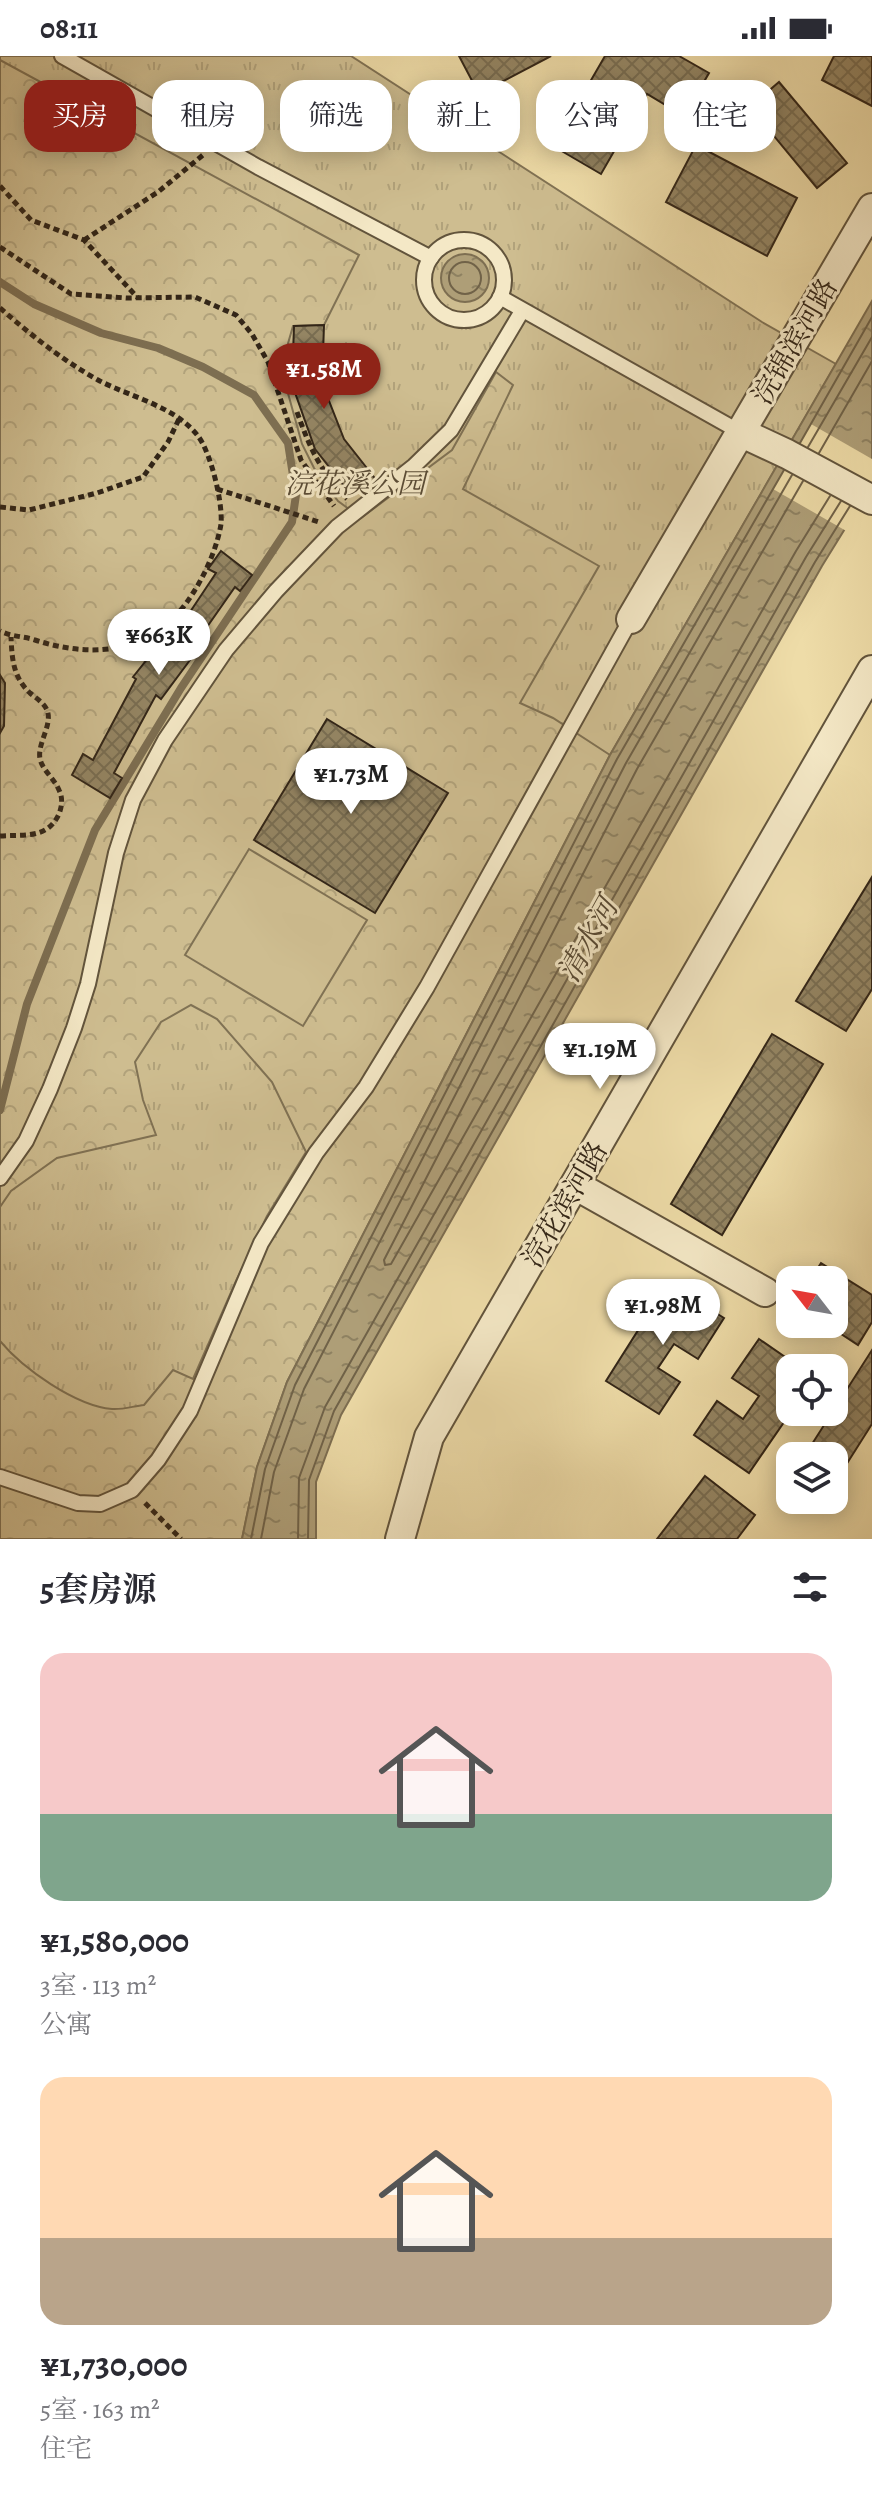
<!DOCTYPE html>
<html lang="zh">
<head>
<meta charset="utf-8">
<style>
	:root { --surface:#fff; --page:#f2f2f3; --text:#2b2b33; --muted:#7c7c81; --accent:#8f2418 }
	body { margin:0; font-family:Alegreya,"Noto Serif SC",serif; background:var(--page); color:var(--text); height:100vh; display:flex; flex-direction:column; font-size:30px; white-space:nowrap }
	* { box-sizing:border-box; margin:0 }
	p { font-size:26px; color:var(--muted) }
	.icon { flex:none; width:44px; height:44px; fill:none; stroke:currentColor; stroke-width:2; stroke-linecap:round; stroke-linejoin:round }
	.map { position:relative; height:1483px; overflow:hidden }
	.details { display:flex; flex-direction:column; background:var(--surface); flex:1 }
	.details>* { flex:none }
	.guide { position:absolute; left:24px; top:24px; width:824px; height:72px; display:flex; gap:16px }
	.needle { width:52px; rotate:301deg }
	.controls { position:absolute; left:776px; top:1210px; display:grid; gap:16px }
	.controls a { display:grid; place-items:center; width:72px; height:72px; border-radius:16px; background:var(--surface); box-shadow:0 4px 20px #0003; font-size:40px }
	.price { position:absolute; translate:-50% -68px; padding:0 18px; border-radius:28px; background:#fff; color:#222; font-size:26px; line-height:52px; filter:drop-shadow(0 2px 4px #0008) }
	.price::after { content:''; position:absolute; left:50%; top:48px; width:24px; height:18px; margin-left:-12px; background:inherit; clip-path:polygon(0 0,100% 0,50% 100%) }
	.price.current { background:var(--accent); color:#fff }
	ul { padding:0; list-style:none }
	li { display:grid; align-content:center; gap:16px; height:424px; padding:0 40px }
	li span { display:grid; place-items:center; height:248px; border-radius:24px; color:#555 }
	li>.icon { margin-inline-start:auto }
	span .icon { width:144px; height:144px; fill:#fffc; stroke-width:1 }
	li b { font-size:34px }
	h2 { display:flex; justify-content:space-between; align-items:center; height:96px; padding:0 40px; font-size:34px }
	.pill { padding:0 28px; border-radius:24px; background:var(--surface); box-shadow:0 4px 20px #0003; font-size:28px; line-height:72px }
	.pill.current { background:var(--accent); color:#fff }
	.status { display:flex; justify-content:space-between; align-items:center; height:56px; padding:0 40px; background:var(--surface); direction:ltr }
	.status svg { height:22px; fill:currentColor }
	.map>svg:first-child { display:block }
	.grass { fill:url(#grass-tufts); stroke:#807254; stroke-width:2 }
	.forest { fill:url(#forest-crowns); stroke:#807254; stroke-width:2 }
	.pitch { fill:#cebd90; stroke:#807254; stroke-width:2 }
	.water { fill:url(#water-ripples); stroke:#7d6e51; stroke-width:2 }
	.pier { fill:#eedca8 }
	.lines { fill:none; stroke-linecap:round; stroke-linejoin:round }
	.shore { stroke:#706248; stroke-width:2 }
	.stream { stroke:#7d6e51; stroke-width:8 }
	.building { fill:url(#building-cross-hatch); stroke:#332618; stroke-width:2 }
	.lane-casing { stroke:#62543c; stroke-width:18 }
	.street-casing { stroke:#62543c; stroke-width:32 }
	.path { stroke:#332618; stroke-width:5; stroke-dasharray:6 4; stroke-linecap:butt }
	.lane { stroke:#f4e8c6; stroke-width:14 }
	.street { stroke:#f4e8c6; stroke-width:28 }
	.labels { text-anchor:middle; stroke-width:6; stroke-linejoin:round; paint-order:stroke }
	.street-label { font-size:28px; fill:#332618; stroke:#f4e8c6 }
	.park-label { font-size:28px; font-style:italic; fill:#5a4c36; stroke:#f4e8c6 }
	.water-label { font-size:30px; font-style:italic; fill:#584a34; stroke:#f4e8c6 }
</style>
</head>
<body>
<div class="status"><b>08:11</b><svg viewBox="0 0 49 12"><path d="M0 12V9h3v3zM5 12V6h3v6zM10 12V3h3v9zM15 12V0h3v12zM26 1h20v11H26zM47 4h2v5h-2z"/></svg></div>
<div class="map">
<svg width="872" height="1483" viewBox="0 0 872 1483">
	<defs>
		<pattern id="grass-tufts" width="24" height="20" patternUnits="userSpaceOnUse" patternTransform="scale(2)"><rect width="24" height="20" fill="#cebd90"/><path d="M3 7l-1-3M5 7V3M7 7l1-3M15 17l-1-3M17 17v-4M19 17l1-3" fill="none" stroke="#b1a27b"/></pattern>
		<pattern id="forest-crowns" width="20" height="18" patternUnits="userSpaceOnUse" patternTransform="scale(2)"><rect width="20" height="18" fill="#cebd90"/><path d="M2 6a3 3 0 1 1 6 0M12 15a3 3 0 1 1 6 0" fill="none" stroke="#b1a27b"/></pattern>
		<pattern id="water-ripples" width="26" height="14" patternUnits="userSpaceOnUse" patternTransform="scale(2)"><rect width="26" height="14" fill="#ae9e77"/><path d="M2 4q2-2 4 0t4 0M15 11q2-2 4 0t4 0" fill="none" stroke="#8e8161"/></pattern>
		<pattern id="building-cross-hatch" width="8" height="8" patternUnits="userSpaceOnUse" patternTransform="scale(2)"><rect width="8" height="8" fill="#948563"/><path d="M0 0l8 8M0 8l8-8" fill="none" stroke="#796d51"/></pattern>
	</defs>
	<rect width="100%" height="100%" fill="#eedca8"/>
	<filter id="stains"><feTurbulence type="fractalNoise" baseFrequency=".0025" numOctaves="4"/><feColorMatrix values="0 0 0 0 .2 0 0 0 0 .09 0 0 0 0 .02 0 0 0 .5 -.17"/></filter>
	<radialGradient id="worn" r=".72"><stop offset=".6" stop-color="#630" stop-opacity="0"/><stop offset="1" stop-color="#630" stop-opacity=".3"/></radialGradient>
	<polygon class="grass" points="0,0 351,0 762,266 836,308 610,699 257,1411 242,1483 0,1483"/>
	<path class="forest" d="M0,4L359,199L324,269L293,270L281,312L302,388L314,412L338,445L361,462L452,394L496,316L513,329L463,433L599,510L520,647L553,662L610,699L287,1326L257,1411L242,1483H0V1285C23,1313 76,1350 112,1353C122,1354 134,1350 144,1349L173,1314L193,1323L236,1225L267,1160L306,1096L272,1026L217,963L191,949L161,966L135,1006L143,1044L156,1079L57,1102L11,1135L0,1151Z"/>
	<polygon class="pitch" points="249,793 367,864 303,970 185,899"/>
	<g class="water">
		<circle cx="465" cy="222" r="24"/>
		<polygon points="872,245 872,429 822,510 341,1359 316,1426 316,1483 242,1483 257,1411 287,1326 610,699"/>
	</g>
	<polygon class="pier" points="811,368 872,403 872,437 848,476 773,433"/>
	<g class="lines">
		<g class="shore">
			<circle cx="465" cy="222" r="16"/>
			<polyline points="800,387 872,261"/>
			<polyline points="808,391 872,281"/>
			<polyline points="819,397 872,305"/>
			<polyline points="803,425 637,713 384,1204 385,1209 391,1208 796,495 830,440"/>
			<polyline points="251,1483 265,1413 295,1329 617,703 784,414"/>
			<polyline points="261,1483 274,1416 304,1333 626,707 792,419"/>
			<polyline points="298,1483 299,1422 325,1351 806,501 841,445"/>
			<polyline points="308,1483 309,1424 334,1355 815,506 850,450"/>
		</g>
		<polyline class="stream" points="0,226 34,248 101,277 158,292 203,311 254,339 288,387 296,439 292,466 181,632 95,774 27,948 0,1054"/>
	</g>
	<g class="building">
		<polygon points="459,0 551,0 479,38"/>
		<polygon points="605,0 679,0 709,17 684,60 647,38 601,118 553,90"/>
		<polygon points="834,0 872,0 872,50 822,24"/>
		<polygon points="779,26 847,107 817,132 750,51"/>
		<polygon points="696,89 797,142 767,200 666,146"/>
		<polygon points="324,269 322,327 344,383 377,425 352,440 315,393 292,328 294,270"/>
		<polygon points="221,495 252,519 240,535 235,531 186,601 190,604 161,643 156,639 114,717 122,722 110,742 72,719 83,698 93,704 136,623 133,621 164,582 170,586 216,517 208,513"/>
		<polygon points="0,619 5,627 4,670 0,677"/>
		<polygon points="327,663 448,737 375,857 254,784"/>
		<polygon points="872,821 872,933 846,975 796,945"/>
		<polygon points="772,978 823,1008 722,1179 671,1148"/>
		<polygon points="821,1207 872,1239 872,1266 858,1289 826,1268 834,1268 834,1224 810,1224"/>
		<polygon points="668,1227 724,1262 698,1303 674,1288 658,1312 680,1326 659,1358 606,1325"/>
		<polygon points="759,1283 801,1312 790,1312 791,1356 749,1417 694,1379 717,1345 743,1363 759,1340 732,1322"/>
		<polygon points="872,1294 872,1368 839,1420 834,1418 834,1400 805,1399"/>
		<polygon points="705,1420 755,1459 737,1483 657,1483"/>
	</g>
	<g class="lines">
		<defs>
			<g id="lane">
				<polyline points="62,0 258,111 431,202"/>
				<circle cx="464" cy="224" r="40"/>
				<polyline points="500,241 740,376"/>
				<polyline points="0,1122 26,1085 50,1033 74,972 88,928 116,797 133,744 165,684 226,594 276,535 337,471 414,410 451,374 522,255"/>
				<polyline points="0,1421 78,1447 100,1448 132,1434 158,1404 190,1355 261,1187 316,1097 366,1031 427,931 631,563"/>
			</g>
			<g id="street">
				<polyline points="740,376 787,398 872,444"/>
				<polyline points="631,563 872,152"/>
				<polyline points="575,1129 765,1236"/>
				<polyline points="400,1483 429,1381 872,614"/>
			</g>
		</defs>
		<use href="#lane" class="lane-casing"/>
		<use href="#street" class="street-casing"/>
		<g class="path">
			<polyline points="0,130 31,164 84,184 138,242"/>
			<polyline points="84,184 158,136 203,99"/>
			<polyline points="0,191 71,238 127,242 195,241 236,259 252,278 268,306 301,404 334,450"/>
			<path d="M0,252C31,279 62,304 98,324C130,341 175,350 198,380C211,397 223,447 221,468C215,506 184,565 147,582C111,599 72,596 35,584C23,580 12,581 0,575"/>
			<path d="M297,356C311,395 319,412 347,443"/>
			<polyline points="217,433 319,466"/>
			<polyline points="0,451 29,454 97,437 143,421 168,386 179,363"/>
			<path d="M0,780C23,778 47,784 59,758C62,750 63,742 59,734C54,722 43,715 40,703C37,687 53,669 47,654C44,647 36,642 30,637C13,621 12,603 11,581"/>
			<polyline points="145,1447 181,1483"/>
		</g>
		<use href="#lane" class="lane"/>
		<use href="#street" class="street"/>
	</g>
	<g class="labels">
		<g class="street-label">
			<text transform="translate(794 285) rotate(-60)" y="10">浣锦滨河路</text>
			<text transform="translate(564 1148) rotate(-60)" y="10">浣花滨河路</text>
		</g>
		<g class="park-label">
			<text x="355" y="437">浣花溪公园</text>
		</g>
		<g class="water-label">
			<text transform="translate(588 884) rotate(-61)" y="10">清水河</text>
		</g>
	</g>
	<rect width="100%" height="100%" filter="url(#stains)"/>
	<rect width="100%" height="100%" fill="url(#worn)"/>
</svg>
<div class="controls">
<a><svg class="needle" viewBox="-14 -14 28 28"><path d="M0-13l5 13h-10z" fill="#e53935"/><path d="M0 13l5-13h-10z" fill="#7c7c81"/></svg></a>
<a><svg class="icon" aria-label="locate" viewBox="0 0 24 24"><circle cx="12" cy="12" r="6"/><path d="M12 2v4M12 18v4M2 12h4M18 12h4"/></svg></a>
<a><svg class="icon" aria-label="layers" viewBox="0 0 24 24"><path d="M12 4l9 5-9 5-9-5zM3 14l9 5 9-5"/></svg></a>
</div>
<b class="price current" style="left:324px;top:355px">¥1.58M</b>
<b class="price" style="left:159px;top:621px">¥663K</b>
<b class="price" style="left:351px;top:760px">¥1.73M</b>
<b class="price" style="left:600px;top:1035px">¥1.19M</b>
<b class="price" style="left:663px;top:1291px">¥1.98M</b>
<div class="guide">
<a class="pill current">买房</a>
<a class="pill">租房</a>
<a class="pill">筛选</a>
<a class="pill">新上</a>
<a class="pill">公寓</a>
<a class="pill">住宅</a>
</div>
</div>
<section class="details">
<h2>5套房源<svg class="icon" aria-label="filters" viewBox="0 0 24 24"><path d="M4 7h16M4 17h16"/><circle cx="9" cy="7" r="2"/><circle cx="15" cy="17" r="2"/></svg></h2>
<ul>
<li><span style="background:linear-gradient(#f6c9c9 65%,#7fa58c 0)"><svg class="icon" aria-label="home" viewBox="0 0 24 24"><path d="M3 11l9-7 9 7M6 9v11h12V9"/></svg></span><div><b>¥1,580,000</b><p>3室 · 113 m²</p><p>公寓</p></div></li>
<li><span style="background:linear-gradient(#ffd9b3 65%,#b9a48a 0)"><svg class="icon" aria-label="home" viewBox="0 0 24 24"><path d="M3 11l9-7 9 7M6 9v11h12V9"/></svg></span><div><b>¥1,730,000</b><p>5室 · 163 m²</p><p>住宅</p></div></li>
</ul>
</section>
</body>
</html>
